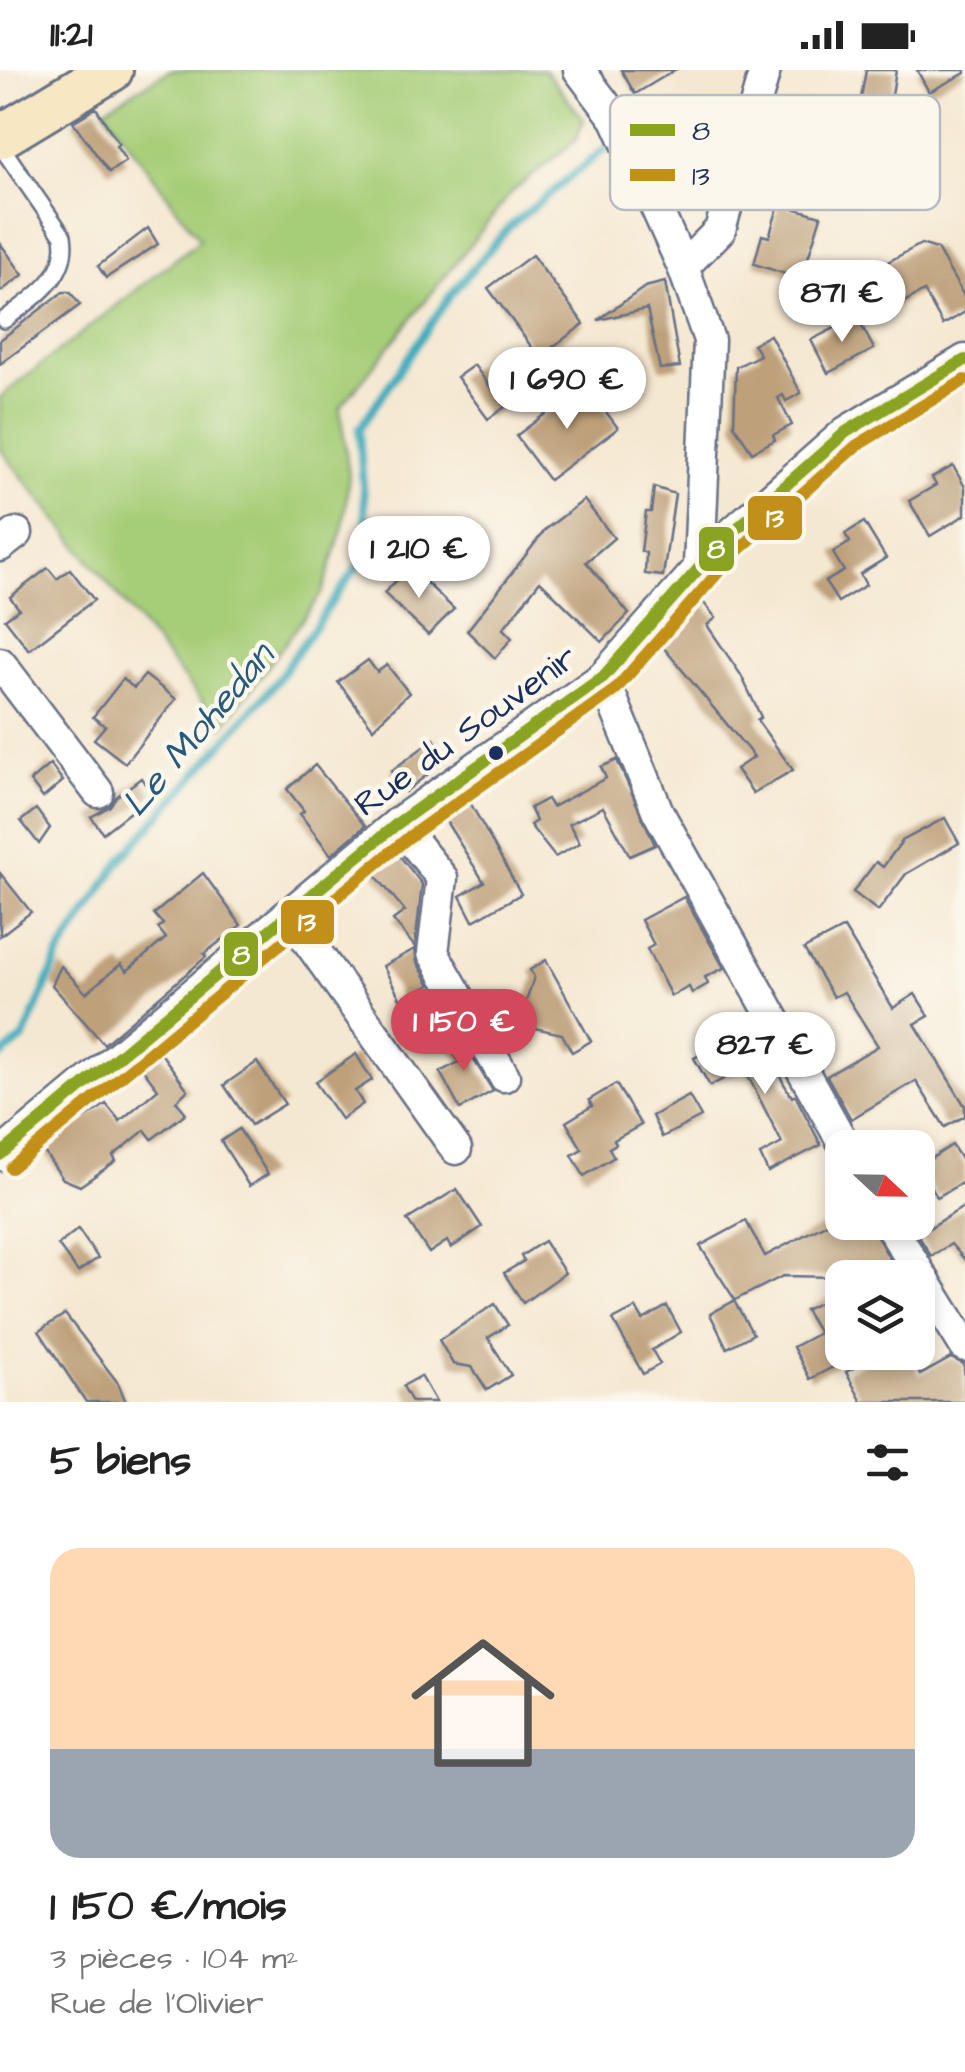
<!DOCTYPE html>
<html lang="fr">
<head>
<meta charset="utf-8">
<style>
	:root { --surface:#fff; --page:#f2f2f2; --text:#222; --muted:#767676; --line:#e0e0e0; --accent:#d1495b }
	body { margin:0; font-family:"Architects Daughter",sans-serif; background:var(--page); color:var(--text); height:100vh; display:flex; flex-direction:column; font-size:38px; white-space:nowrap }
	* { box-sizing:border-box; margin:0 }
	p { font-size:32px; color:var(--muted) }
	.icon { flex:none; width:55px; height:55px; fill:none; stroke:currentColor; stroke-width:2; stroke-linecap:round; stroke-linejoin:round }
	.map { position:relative; height:1332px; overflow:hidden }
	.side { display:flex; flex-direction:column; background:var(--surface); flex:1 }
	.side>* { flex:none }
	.needle { width:65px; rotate:112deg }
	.controls { position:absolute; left:825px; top:1060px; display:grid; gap:20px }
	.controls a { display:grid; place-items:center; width:110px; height:110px; border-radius:20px; background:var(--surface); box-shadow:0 5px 15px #0003; font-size:50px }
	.price { position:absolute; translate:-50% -85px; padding:0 22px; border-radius:35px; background:#fff; color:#222; font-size:32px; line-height:65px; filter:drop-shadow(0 2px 5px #0008) }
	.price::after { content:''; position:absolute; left:50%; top:60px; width:30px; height:22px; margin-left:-15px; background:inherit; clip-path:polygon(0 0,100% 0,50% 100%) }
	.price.on { background:var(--accent); color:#fff }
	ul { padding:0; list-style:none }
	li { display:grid; align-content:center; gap:20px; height:530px; padding:0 50px }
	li+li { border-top:2px solid var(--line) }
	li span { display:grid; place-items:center; height:310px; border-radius:30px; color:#555 }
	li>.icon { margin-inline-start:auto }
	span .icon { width:180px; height:180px; fill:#fffc; stroke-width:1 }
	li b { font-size:42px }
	h2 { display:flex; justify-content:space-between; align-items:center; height:120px; padding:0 50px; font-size:42px }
	.status { display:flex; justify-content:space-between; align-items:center; height:70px; padding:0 50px; background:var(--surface); direction:ltr }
	.status svg { height:28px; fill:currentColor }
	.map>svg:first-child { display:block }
	.green { fill:#a6cd77; stroke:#607e6a; stroke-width:2.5 }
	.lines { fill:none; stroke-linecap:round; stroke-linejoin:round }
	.stream { stroke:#3dabbc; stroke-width:8 }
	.building { fill:#bea07a }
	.service-casing { stroke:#677086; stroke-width:20 }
	.minor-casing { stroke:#677086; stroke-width:35 }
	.secondary-casing { stroke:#677086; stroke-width:48 }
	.service { stroke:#fff; stroke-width:15 }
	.minor { stroke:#fff; stroke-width:30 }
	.secondary { stroke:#f7e8c3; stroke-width:42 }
	.bus-1-casing { stroke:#fbf7ec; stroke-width:20 }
	.bus-2-casing { stroke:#fbf7ec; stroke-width:20 }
	.bus-1 { stroke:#8aa320; stroke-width:12 }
	.bus-2 { stroke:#c29018; stroke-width:12 }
	.bus-dot { fill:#1b2f5e; stroke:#fbf7ec; stroke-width:4 }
	.labels { text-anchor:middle; stroke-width:9; stroke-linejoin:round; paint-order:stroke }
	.street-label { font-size:35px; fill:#1b2f5e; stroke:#fbf7ec }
	.water-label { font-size:38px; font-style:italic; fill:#275a7f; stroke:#fbf7ec }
	.key { fill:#fbf7ec; stroke:#b8bbc1; stroke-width:2.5 }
	.key-label { font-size:28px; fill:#1b2f5e }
	.line-badge { stroke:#fbf7ec; stroke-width:4 }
	.badge-label { font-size:28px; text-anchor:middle; font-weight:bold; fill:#fff }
</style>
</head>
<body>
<div class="status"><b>11:21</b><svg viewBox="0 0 49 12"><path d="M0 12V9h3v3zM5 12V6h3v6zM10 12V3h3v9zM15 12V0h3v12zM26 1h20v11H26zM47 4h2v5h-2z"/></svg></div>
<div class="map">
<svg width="965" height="1332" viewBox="0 0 965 1332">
	<rect width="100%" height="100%" fill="#fbf7ec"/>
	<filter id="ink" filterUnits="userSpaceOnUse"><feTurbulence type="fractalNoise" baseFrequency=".01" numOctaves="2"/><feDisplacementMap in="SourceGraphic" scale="20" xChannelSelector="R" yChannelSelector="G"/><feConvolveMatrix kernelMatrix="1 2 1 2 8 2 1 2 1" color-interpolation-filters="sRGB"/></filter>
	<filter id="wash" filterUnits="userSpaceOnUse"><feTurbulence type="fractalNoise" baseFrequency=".0048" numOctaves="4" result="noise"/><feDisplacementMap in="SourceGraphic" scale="40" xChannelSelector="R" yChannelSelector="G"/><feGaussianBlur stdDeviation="2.25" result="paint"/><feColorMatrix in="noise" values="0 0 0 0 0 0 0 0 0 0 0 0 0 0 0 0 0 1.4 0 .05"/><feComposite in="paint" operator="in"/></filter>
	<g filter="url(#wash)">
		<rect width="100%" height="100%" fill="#f5e8d1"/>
		<polygon class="green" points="170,0 545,0 584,50 576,70 512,122 340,338 349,405 343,457 322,523 223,657 0,379 0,327 200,170 104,39"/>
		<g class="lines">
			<polyline class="stream" points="0,987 24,968 60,883 120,791 273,616 362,490 367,471 359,359 451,224 510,156 605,79"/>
		</g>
		<g id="blocks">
			<g class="building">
				<polygon points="621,0 675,0 635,24"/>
				<polygon points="866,0 896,0 891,32 861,28"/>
				<polygon points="917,0 965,0 965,3 929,22"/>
				<polygon points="96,38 119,74 116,76 126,91 109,102 73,52"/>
				<polygon points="779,134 821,146 805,198 801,197 798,208 754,194 762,165 769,167"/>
				<polygon points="148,158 158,174 106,208 98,196"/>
				<polygon points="0,173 23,205 0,222"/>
				<polygon points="921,174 937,179 965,228 965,242 943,255 924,221 888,241 874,214 884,209 877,198"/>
				<polygon points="532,185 584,254 539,287 488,218"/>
				<polygon points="665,212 680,297 660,299 647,239 598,250 645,217"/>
				<polygon points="63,222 70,222 80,235 0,294 0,270"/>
				<polygon points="857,247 874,279 828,303 811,270"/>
				<polygon points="770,265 801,323 786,331 783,325 778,328 792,355 773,365 775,370 752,382 734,355 736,297 760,285 753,274"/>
				<polygon points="474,295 505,337 488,349 457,307"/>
				<polygon points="585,314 618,358 549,410 516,366"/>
				<polygon points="953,396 965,417 965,445 930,466 909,431 936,415 932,408"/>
				<polygon points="654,417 675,424 663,506 645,504 646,483 641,481 646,442 651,442"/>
				<polygon points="584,430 614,468 586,492 629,544 602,572 540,511 503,559 512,568 495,588 467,561 546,459"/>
				<polygon points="864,452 886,488 860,504 866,515 838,532 825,512 844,501 833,483 850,472 845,464"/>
				<polygon points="410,497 454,539 428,565 384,523"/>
				<polygon points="48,498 57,509 70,499 94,530 29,580 5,549 19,539 10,527"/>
				<polygon points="699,527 716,548 707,555 741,605 761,647 757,650 793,700 753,723 736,699 754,687 659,572"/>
				<polygon points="368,590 377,602 387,595 409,623 373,658 338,612"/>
				<polygon points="145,605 176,629 125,693 94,669 105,656 93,647 123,609 134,618"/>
				<polygon points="434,669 446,690 405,722 391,701"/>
				<polygon points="617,690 655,775 630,786 603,737 569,754 580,773 555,787 530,755 536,751 530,738 547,729 552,737 606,708 601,697"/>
				<polygon points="50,694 63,711 43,728 30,711"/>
				<polygon points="315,695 365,756 331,785 300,744 304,741 287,719"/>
				<polygon points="141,708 153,724 103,763 91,747 110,736 116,727"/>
				<polygon points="467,727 521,824 473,851 460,826 484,812 442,745"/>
				<polygon points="36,739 50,758 39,774 21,751"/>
				<polygon points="945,748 959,773 906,804 878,841 853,822 876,792 883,797 902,771"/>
				<polygon points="395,780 422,814 415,877 393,850 405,841 371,800"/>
				<polygon points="0,803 31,842 0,866"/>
				<polygon points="203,803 241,855 204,884 206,887 104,974 52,915 61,896 86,923 121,894 127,901 166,868 158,858 163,854 154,844"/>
				<polygon points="684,827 724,898 705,907 708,914 692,923 689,917 671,926 647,879 654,875 641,850"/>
				<polygon points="844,858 893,938 915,924 929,946 915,954 965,1036 965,1046 945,1057 916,1011 851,1049 827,1006 878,976 844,922 833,927 804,879"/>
				<polygon points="415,879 417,892 430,915 401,930 383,896"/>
				<polygon points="546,890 591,971 572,982 562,964 535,958 514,969 534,907 530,900"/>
				<polygon points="455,959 493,1021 460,1039 440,1002 459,992 444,965"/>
				<polygon points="759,963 784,1014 792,1027 795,1025 821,1075 768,1102 760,1085 782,1073 744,998 710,1016 694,988 712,979 715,984"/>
				<polygon points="157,978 188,1020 176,1031 186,1043 152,1069 145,1060 113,1086 116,1091 80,1116 63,1109 40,1076 59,1060 62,1064 106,1034 120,1051 158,1019 139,994"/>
				<polygon points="356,984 372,1010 355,1021 363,1034 341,1049 315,1012"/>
				<polygon points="257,992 285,1034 251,1055 224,1015"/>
				<polygon points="616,1014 641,1055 614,1070 616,1074 609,1078 614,1087 584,1106 572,1085 582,1079 566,1052 592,1036 589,1030"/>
				<polygon points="689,1026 701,1047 662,1067 652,1046"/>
				<polygon points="239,1059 268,1104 249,1116 221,1071"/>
				<polygon points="952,1075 965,1095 965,1111 937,1127 918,1097"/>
				<polygon points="457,1119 482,1157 451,1178 447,1171 429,1183 407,1150"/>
				<polygon points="965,1136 965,1190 951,1174 931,1186 918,1165"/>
				<polygon points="842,1145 842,1152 869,1152 898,1204 892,1208 783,1206 735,1230 700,1176 746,1151 765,1186"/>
				<polygon points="78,1159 98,1188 78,1202 58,1175"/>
				<polygon points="544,1171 565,1203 523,1233 504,1203 524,1191 521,1186"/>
				<polygon points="842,1221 842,1282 850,1288 810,1309 793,1277 819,1263 805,1240"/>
				<polygon points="734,1231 753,1264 727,1278 710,1244"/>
				<polygon points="495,1234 508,1255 488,1268 511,1305 487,1320 472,1297 453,1294 439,1270"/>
				<polygon points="667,1236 681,1262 652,1280 660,1294 643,1304 613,1250 636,1238 643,1250"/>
				<polygon points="65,1244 118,1313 126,1332 86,1332 39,1261"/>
				<polygon points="884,1282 908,1282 920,1305 951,1288 964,1294 965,1332 862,1332 846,1302"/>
				<polygon points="421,1306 436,1332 412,1332 403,1316"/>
			</g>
		</g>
	</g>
	<g filter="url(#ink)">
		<use href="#blocks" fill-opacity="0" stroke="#677086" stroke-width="2.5"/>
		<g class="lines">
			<defs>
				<path id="service" d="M0,75L63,166C70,207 33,228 4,250"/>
				<g id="minor">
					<polyline points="579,0 616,49 683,197 709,270 699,495"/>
					<polyline points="683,197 720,160 765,0"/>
					<polyline points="0,476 17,463"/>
					<polyline points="0,593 98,722"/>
					<polyline points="603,607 658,742 846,1078"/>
					<polyline points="398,753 442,808 433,883 504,1006"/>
					<polyline points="289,844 456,1079"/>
					<polyline points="0,1085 398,753 603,607 723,471 846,362 965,290"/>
					<polyline points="888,1152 965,1276"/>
				</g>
				<polyline id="secondary" points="0,67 111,0"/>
			</defs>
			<use href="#service" class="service-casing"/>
			<use href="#minor" class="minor-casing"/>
			<use href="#secondary" class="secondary-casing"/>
			<use href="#service" class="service"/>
			<use href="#minor" class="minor"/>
			<use href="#secondary" class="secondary"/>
			<defs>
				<polyline id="bus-1" points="0,1085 398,753 603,607 723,471 846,362 965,290"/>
				<polyline id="bus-2" points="11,1098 409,767 615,620 735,483 856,376 965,310"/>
			</defs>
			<use href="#bus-1" class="bus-1-casing"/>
			<use href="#bus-2" class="bus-2-casing"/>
			<use href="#bus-1" class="bus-1"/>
			<use href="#bus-2" class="bus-2"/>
		</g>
	</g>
	<circle class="bus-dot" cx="496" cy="683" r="9"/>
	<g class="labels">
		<g class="street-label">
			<text transform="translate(465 660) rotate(-36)" y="12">Rue du Souvenir</text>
		</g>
		<g class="water-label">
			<text transform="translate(197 659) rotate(-50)" y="13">Le Mohedan</text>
		</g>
	</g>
	<rect x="610" y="25" width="330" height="115" rx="15" class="key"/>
	<rect x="630" y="54" width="45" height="12" fill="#8aa320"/>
	<rect x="630" y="99" width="45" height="12" fill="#c29018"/>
	<g class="key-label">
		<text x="692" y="70">8</text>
		<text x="692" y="115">13</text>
	</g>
	<g class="line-badge">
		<rect x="746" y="424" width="58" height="48" rx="10" fill="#c29018"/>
		<rect x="697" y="455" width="39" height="48" rx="10" fill="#8aa320"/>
		<rect x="279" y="828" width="57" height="48" rx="10" fill="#c29018"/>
		<rect x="222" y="860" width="38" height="48" rx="10" fill="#8aa320"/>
	</g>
	<g class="badge-label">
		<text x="775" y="457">13</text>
		<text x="716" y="488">8</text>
		<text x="307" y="861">13</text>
		<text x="241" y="894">8</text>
	</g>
</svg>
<div class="controls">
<a><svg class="needle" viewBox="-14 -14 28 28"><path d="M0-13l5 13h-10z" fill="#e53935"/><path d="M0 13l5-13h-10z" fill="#767676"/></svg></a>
<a><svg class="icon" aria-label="layers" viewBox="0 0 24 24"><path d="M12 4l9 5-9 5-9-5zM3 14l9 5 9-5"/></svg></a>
</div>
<b class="price" style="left:842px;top:275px">871 €</b>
<b class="price" style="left:567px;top:362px">1 690 €</b>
<b class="price" style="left:419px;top:531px">1 210 €</b>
<b class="price on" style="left:464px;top:1004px">1 150 €</b>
<b class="price" style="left:765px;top:1027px">827 €</b>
</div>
<section class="side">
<h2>5 biens<svg class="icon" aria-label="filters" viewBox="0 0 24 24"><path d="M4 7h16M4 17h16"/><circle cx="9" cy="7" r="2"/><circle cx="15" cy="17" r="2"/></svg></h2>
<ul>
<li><span style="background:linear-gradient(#ffd9b3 65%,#9aa5b1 0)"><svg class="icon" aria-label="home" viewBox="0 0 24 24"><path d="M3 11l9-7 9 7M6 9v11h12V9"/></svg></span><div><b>1 150 €/mois</b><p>3 pièces · 104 m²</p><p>Rue de l'Olivier</p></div></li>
</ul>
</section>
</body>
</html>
